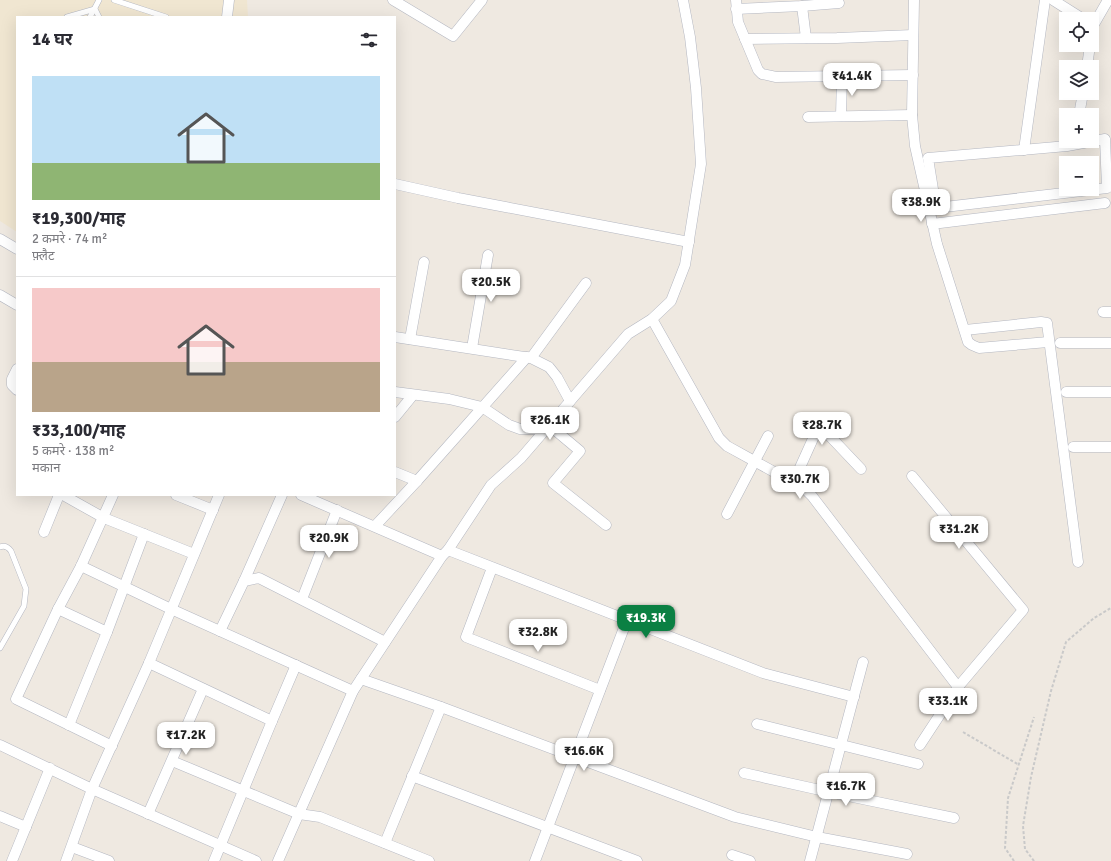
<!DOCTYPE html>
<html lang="hi">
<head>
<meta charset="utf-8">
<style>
	:root { --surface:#fff; --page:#f7f7f7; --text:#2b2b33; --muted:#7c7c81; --line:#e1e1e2; --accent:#0b8043 }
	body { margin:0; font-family:Signika,"Noto Sans Devanagari",sans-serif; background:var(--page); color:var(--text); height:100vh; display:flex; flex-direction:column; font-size:15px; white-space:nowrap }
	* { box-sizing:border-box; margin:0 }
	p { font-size:13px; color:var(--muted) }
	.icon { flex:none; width:22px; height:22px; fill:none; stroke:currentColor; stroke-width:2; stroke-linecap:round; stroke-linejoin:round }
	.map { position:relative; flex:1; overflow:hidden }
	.side { position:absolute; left:16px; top:16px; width:380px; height:480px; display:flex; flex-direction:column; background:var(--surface); border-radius:0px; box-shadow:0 4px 16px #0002 }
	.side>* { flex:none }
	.controls { position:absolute; left:1059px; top:12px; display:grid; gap:8px }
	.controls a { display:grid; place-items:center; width:40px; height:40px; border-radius:0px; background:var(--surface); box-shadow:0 4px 16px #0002; font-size:20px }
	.price { position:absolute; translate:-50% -34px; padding:0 9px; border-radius:8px; background:#fff; color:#222; font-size:13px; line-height:26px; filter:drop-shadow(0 1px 2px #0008) }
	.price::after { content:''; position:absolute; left:50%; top:24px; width:12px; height:9px; margin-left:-6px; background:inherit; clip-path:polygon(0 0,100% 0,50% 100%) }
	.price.active { background:var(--accent); color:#fff }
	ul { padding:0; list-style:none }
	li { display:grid; align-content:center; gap:8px; height:212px; padding:0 16px }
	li+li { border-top:1px solid var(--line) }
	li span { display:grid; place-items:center; height:124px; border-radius:0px; color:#555 }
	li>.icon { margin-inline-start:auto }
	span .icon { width:72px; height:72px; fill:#fffc; stroke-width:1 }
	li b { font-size:17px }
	h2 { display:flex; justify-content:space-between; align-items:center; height:48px; padding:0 16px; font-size:17px }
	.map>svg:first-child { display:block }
	.education { fill:#f0e6d1 }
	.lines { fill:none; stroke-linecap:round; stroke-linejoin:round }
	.lane-casing { stroke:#b4b7c1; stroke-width:6 }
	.street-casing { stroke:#b4b7c1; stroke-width:11 }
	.path { stroke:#c9c9c9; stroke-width:2; stroke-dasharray:3 2; stroke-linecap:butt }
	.lane { stroke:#fff; stroke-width:5 }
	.street { stroke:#fff; stroke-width:10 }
</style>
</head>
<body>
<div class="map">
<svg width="1111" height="861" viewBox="0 0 1111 861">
	<rect width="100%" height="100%" fill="#efe9e1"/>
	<polygon class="education" points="0,0 247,0 248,17 17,17 17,232 0,221"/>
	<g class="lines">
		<defs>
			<g id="lane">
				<polyline points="114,0 166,17"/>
				<polyline points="67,17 95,9 99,17"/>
				<polyline points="90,17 99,0"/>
				<path d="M0,547C5,545 8,547 11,551L26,589L25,597L24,606L0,648"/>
			</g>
			<g id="street">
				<polyline points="393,0 453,36 482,0"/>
				<polyline points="736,0 738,22 758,70 762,74 776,77 913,75"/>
				<polyline points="914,0 912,115 915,146 937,244 968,342 972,345 979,348 1048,342"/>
				<polyline points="1053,0 1083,19"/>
				<polyline points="802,6 806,38"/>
				<polyline points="736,9 802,6 839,3"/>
				<polyline points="227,17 229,0"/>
				<polyline points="1092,34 1093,26 1108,0"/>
				<polyline points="745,39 837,38 913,35"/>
				<polyline points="1087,67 1090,45"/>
				<polyline points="1079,115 1083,93"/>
				<polyline points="841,116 842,76"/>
				<polyline points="808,117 912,115"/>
				<polygon points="1105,139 1107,188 936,208 928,158 1067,146"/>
				<polyline points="1024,150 1045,0"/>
				<polyline points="395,184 458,198 689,242"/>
				<polyline points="932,224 1105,203"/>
				<polyline points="0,239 17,249"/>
				<polyline points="0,295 17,305"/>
				<polyline points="1103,312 1111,312"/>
				<polyline points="652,319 719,438 727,446 805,489 812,496 958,687"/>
				<polyline points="965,330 1041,322 1047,323 1078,562"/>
				<polyline points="395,337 531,358 549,367 557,377 570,401"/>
				<polyline points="410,339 424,262"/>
				<polyline points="1060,343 1111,343"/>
				<polyline points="472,348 488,255"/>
				<polyline points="531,358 586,283"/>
				<polyline points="17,369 12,379 12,385 17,390"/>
				<polyline points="395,392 449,399 482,407 509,425 520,429 545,429"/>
				<polyline points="1066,392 1111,392"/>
				<polyline points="395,417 413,395"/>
				<polyline points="549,425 580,451 553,483 606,525"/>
				<polyline points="1073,447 1111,447"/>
				<polyline points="395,472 417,481"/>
				<polyline points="912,476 1023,610 958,687 920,745"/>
				<polyline points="793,483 816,432 820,430 825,431 861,469"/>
				<polyline points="63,495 104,518 194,554"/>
				<polyline points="176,495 213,510"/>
				<polyline points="301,495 442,556"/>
				<polyline points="727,514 768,436"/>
				<polyline points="375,526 417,481 527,357"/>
				<polyline points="44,532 59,495"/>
				<polyline points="448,550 763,673 854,697"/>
				<polyline points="81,566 171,609 353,691"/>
				<polyline points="492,568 466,637 600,690"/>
				<polyline points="244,581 282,495"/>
				<polyline points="302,599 337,510"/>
				<polyline points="58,609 107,632"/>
				<polyline points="220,631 244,581 259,578 385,642"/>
				<polyline points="149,663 272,721"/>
				<polyline points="361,679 441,707 735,817 817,837 907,854"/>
				<polyline points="757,724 918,764"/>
				<polyline points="69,725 107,632 144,534"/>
				<polyline points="0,745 92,789 256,861"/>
				<polyline points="112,746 16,699 58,609 81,566 113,495"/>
				<polyline points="172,761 299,814 320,817 429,861"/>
				<polyline points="744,773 829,792 954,818"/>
				<polyline points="412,776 637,861"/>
				<polyline points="148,814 203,689"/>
				<polyline points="0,816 26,827"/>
				<polyline points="385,843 441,707"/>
				<polyline points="72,847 109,861"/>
				<polyline points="732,855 750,861"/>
				<polyline points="12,861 50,768"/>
				<polyline points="66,861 92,789 149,663 219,495"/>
				<polyline points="214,861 272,721 296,665"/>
				<polyline points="278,861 353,691 442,556 448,550 491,485 521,458 628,334 652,319 671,301 685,265 701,164 696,88 690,37 683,0"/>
				<polyline points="535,861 627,620"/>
				<polyline points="810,861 863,662"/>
			</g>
		</defs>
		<use href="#lane" class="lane-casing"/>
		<use href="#street" class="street-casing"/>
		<g class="path">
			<polyline points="963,732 1019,765"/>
			<polyline points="1014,861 1005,848 1008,798 1034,717"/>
			<polyline points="1034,861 1025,849 1023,826 1031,777 1051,691 1066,642 1094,618 1111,608"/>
		</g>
		<use href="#lane" class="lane"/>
		<use href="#street" class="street"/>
	</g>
</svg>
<div class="controls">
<a><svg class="icon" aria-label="locate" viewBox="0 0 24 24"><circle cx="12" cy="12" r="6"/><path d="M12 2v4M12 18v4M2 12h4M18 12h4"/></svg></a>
<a><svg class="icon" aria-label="layers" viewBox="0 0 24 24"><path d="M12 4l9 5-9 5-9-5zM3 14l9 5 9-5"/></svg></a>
<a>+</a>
<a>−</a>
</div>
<b class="price" style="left:852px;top:97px">₹41.4K</b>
<b class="price" style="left:921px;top:223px">₹38.9K</b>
<b class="price" style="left:491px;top:303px">₹20.5K</b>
<b class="price" style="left:550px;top:441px">₹26.1K</b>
<b class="price" style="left:822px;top:446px">₹28.7K</b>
<b class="price" style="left:800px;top:500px">₹30.7K</b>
<b class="price" style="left:959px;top:550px">₹31.2K</b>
<b class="price" style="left:329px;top:559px">₹20.9K</b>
<b class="price active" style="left:646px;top:639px">₹19.3K</b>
<b class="price" style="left:538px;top:653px">₹32.8K</b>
<b class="price" style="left:948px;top:722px">₹33.1K</b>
<b class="price" style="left:186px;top:756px">₹17.2K</b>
<b class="price" style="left:584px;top:772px">₹16.6K</b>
<b class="price" style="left:846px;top:807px">₹16.7K</b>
<section class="side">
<h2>14 घर<svg class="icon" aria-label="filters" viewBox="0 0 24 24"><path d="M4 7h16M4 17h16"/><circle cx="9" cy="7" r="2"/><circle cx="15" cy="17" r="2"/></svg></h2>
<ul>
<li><span style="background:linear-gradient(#bfe0f5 70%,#8fb573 0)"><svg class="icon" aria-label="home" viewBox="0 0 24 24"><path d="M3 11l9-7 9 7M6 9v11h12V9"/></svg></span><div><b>₹19,300/माह</b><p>2 कमरे · 74 m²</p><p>फ़्लैट</p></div></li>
<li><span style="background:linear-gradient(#f6c9c9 60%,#b9a48a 0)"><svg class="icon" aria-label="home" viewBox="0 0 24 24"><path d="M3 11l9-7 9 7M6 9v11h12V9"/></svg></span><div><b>₹33,100/माह</b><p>5 कमरे · 138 m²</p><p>मकान</p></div></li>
</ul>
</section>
</div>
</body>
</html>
